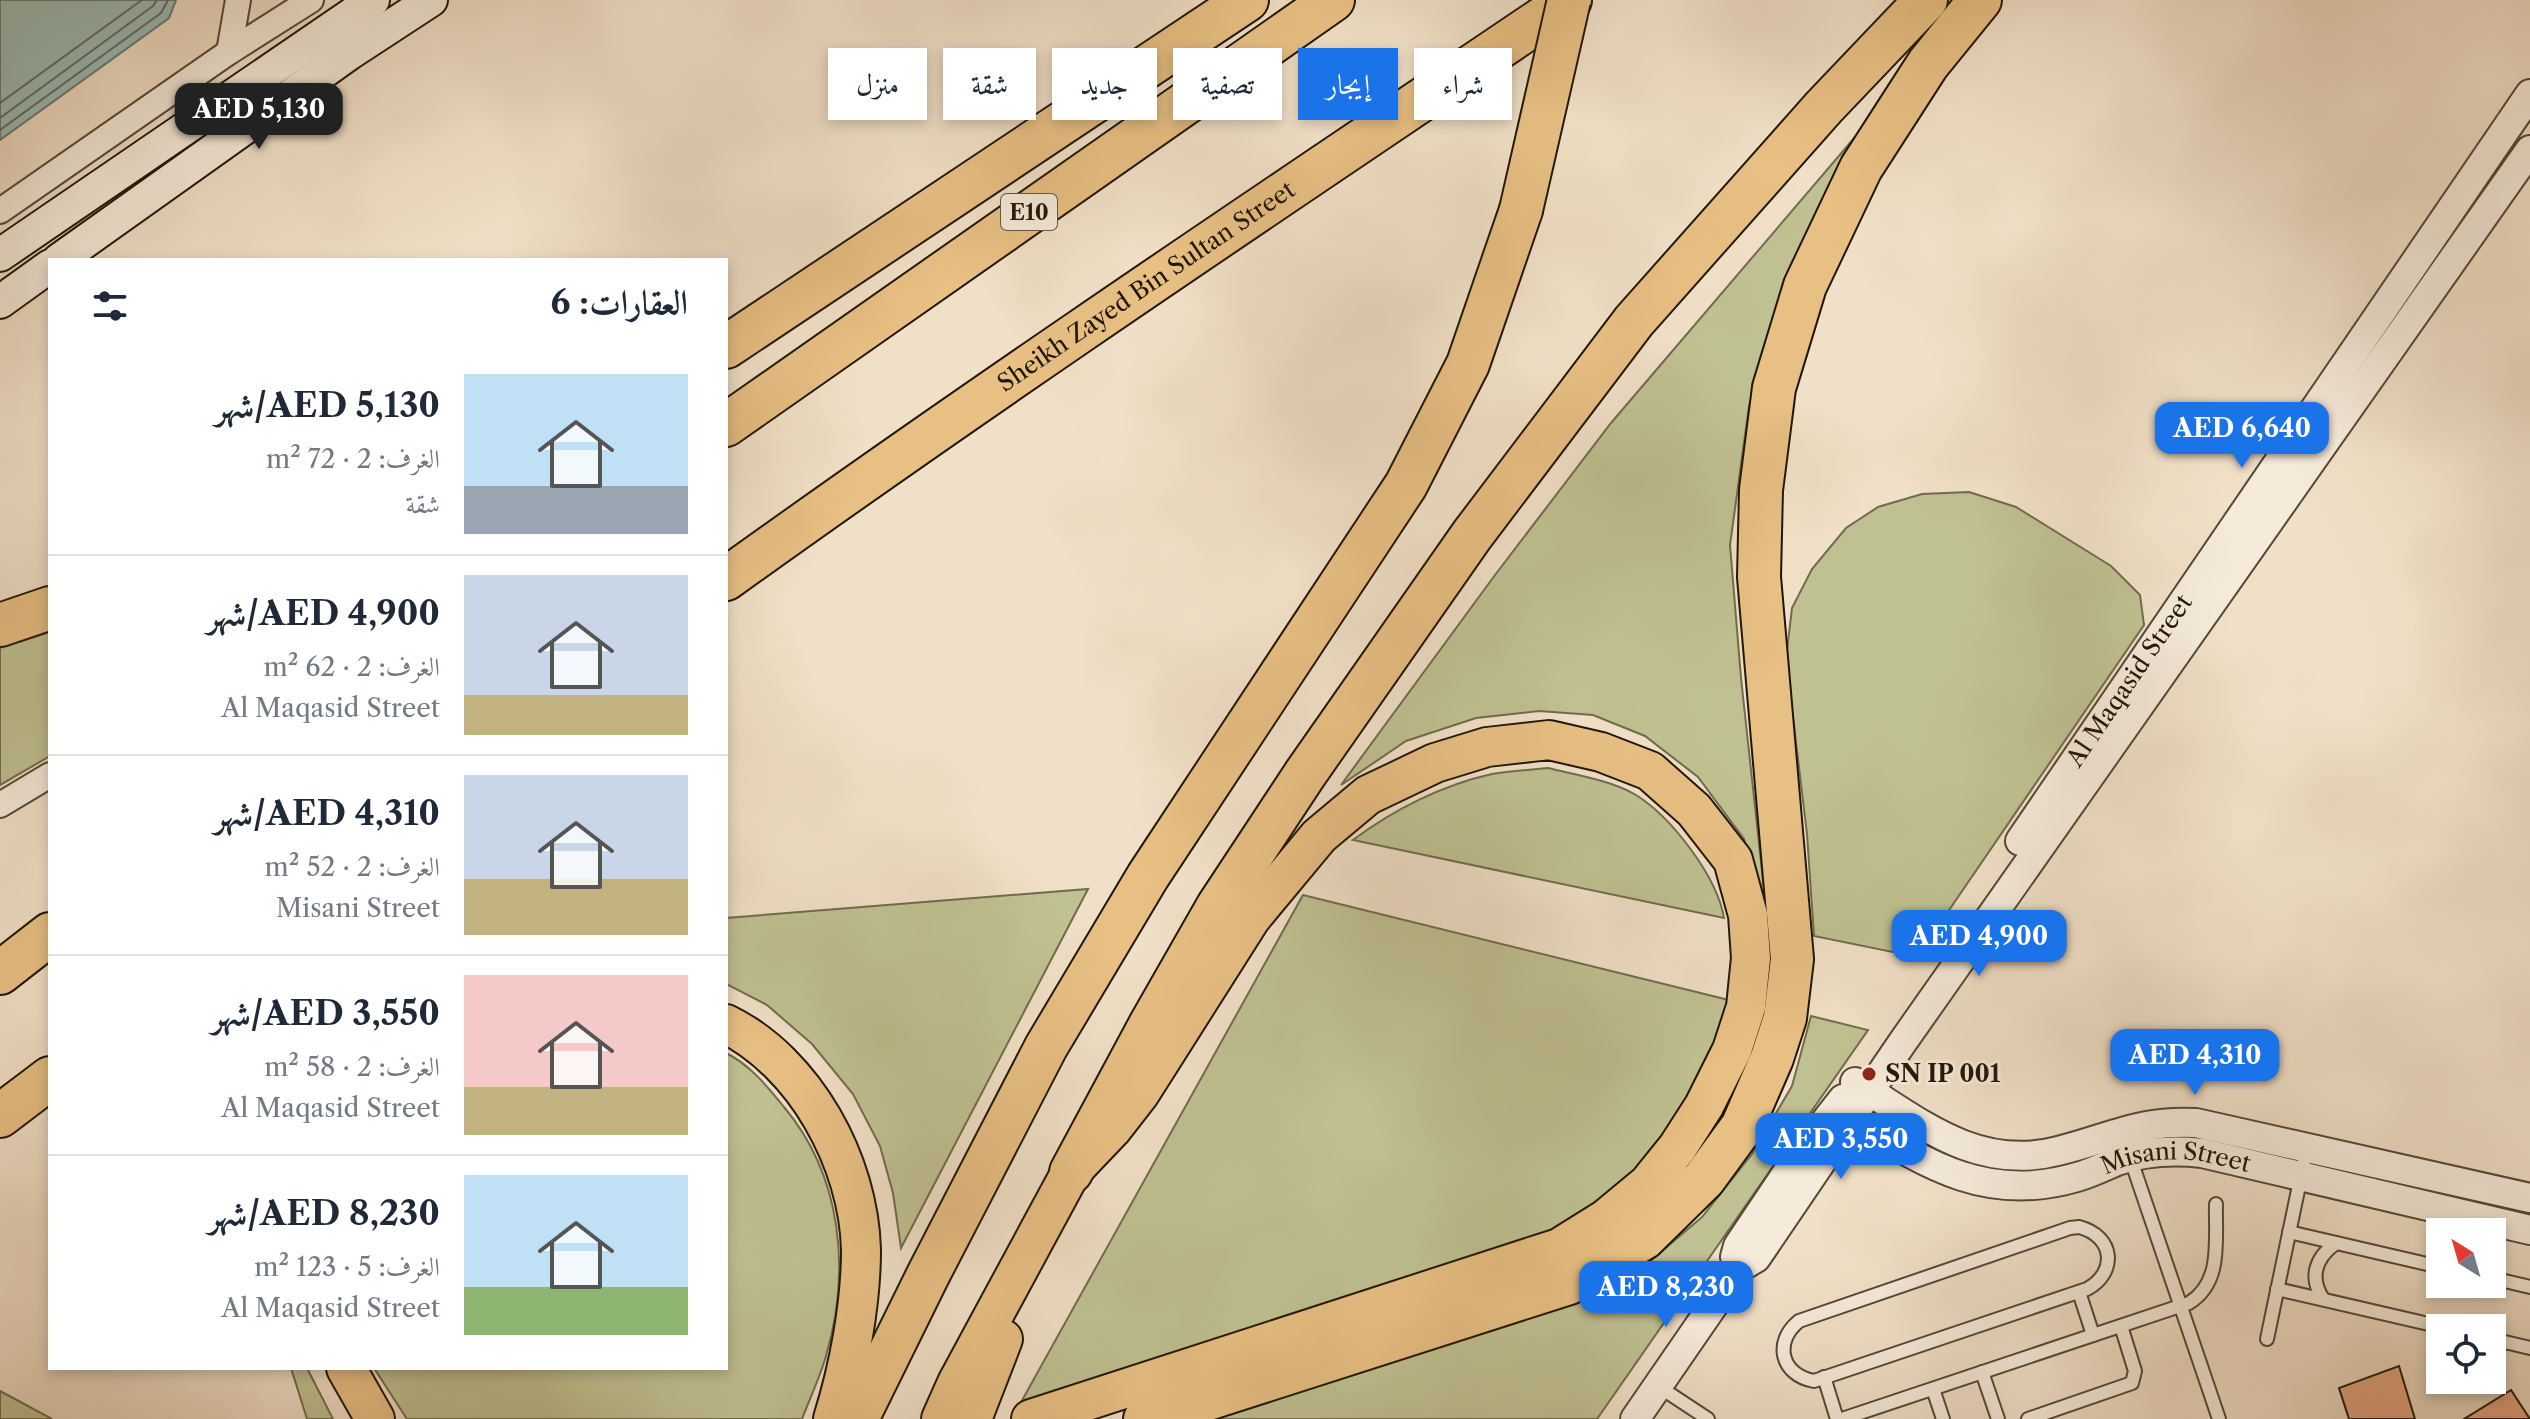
<!DOCTYPE html>
<html lang="ar">
<head>
<meta charset="utf-8">
<style>
	:root { --surface:#fff; --page:#f6f6f7; --text:#1f2937; --muted:#747a83; --line:#e0e1e3; --accent:#1a73e8 }
	body { margin:0; font-family:"Libre Caslon Text",Amiri,serif; background:var(--page); color:var(--text); direction:rtl; height:100vh; display:flex; flex-direction:column; font-size:30px; white-space:nowrap }
	* { box-sizing:border-box; margin:0 }
	p { font-size:26px; color:var(--muted) }
	.icon { flex:none; width:44px; height:44px; fill:none; stroke:currentColor; stroke-width:2; stroke-linecap:round; stroke-linejoin:round }
	.map { position:relative; flex:1; overflow:hidden; direction:ltr }
	.details { position:absolute; left:48px; top:258px; width:680px; height:1112px; display:flex; flex-direction:column; background:var(--surface); border-radius:0px; box-shadow:0 4px 12px #0003; direction:rtl }
	.details>* { flex:none }
	.hud { position:absolute; left:752px; top:48px; width:760px; height:72px; direction:rtl; display:flex; gap:16px }
	.needle { width:52px; rotate:323deg }
	.fabs { position:absolute; left:2426px; top:1218px; display:grid; gap:16px }
	.fabs a { display:grid; place-items:center; width:80px; height:80px; border-radius:0px; background:var(--surface); box-shadow:0 4px 12px #0003; font-size:40px }
	.price { position:absolute; translate:-50% -68px; padding:0 18px; border-radius:16px; background:var(--accent); color:#fff; font-size:26px; line-height:52px; filter:drop-shadow(0 2px 4px #0008) }
	.price::after { content:''; position:absolute; left:50%; top:48px; width:24px; height:18px; margin-left:-12px; background:inherit; clip-path:polygon(0 0,100% 0,50% 100%) }
	.price.on { background:#222; color:#fff }
	ul { padding:0; list-style:none }
	li { display:flex; align-items:center; gap:24px; height:200px; padding:0 40px }
	li+li { border-top:2px solid var(--line) }
	li span { display:grid; place-items:center; flex:none; width:224px; height:160px; border-radius:0px; color:#555 }
	li>.icon { margin-inline-start:auto }
	span .icon { width:96px; height:96px; fill:#fffc; stroke-width:1 }
	li b { font-size:34px }
	h2 { display:flex; justify-content:space-between; align-items:center; height:96px; padding:0 40px; font-size:34px }
	.chip { padding:0 28px; border-radius:0px; background:var(--surface); box-shadow:0 4px 12px #0003; font-size:28px; line-height:72px }
	.chip.on { background:var(--accent); color:#fff }
	.map>svg:first-child { display:block }
	.green { fill:#c0c192; stroke:#706c4d; stroke-width:2 }
	.water { fill:#9bbdba; stroke:#6a7a73; stroke-width:2 }
	.lines { fill:none; stroke-linecap:round; stroke-linejoin:round }
	.shore { stroke:#5e6a61; stroke-width:2 }
	.building { fill:#e5a784; stroke:#201608; stroke-width:2 }
	.service-casing { stroke:#544838; stroke-width:16 }
	.minor-casing { stroke:#544838; stroke-width:28 }
	.tertiary-casing { stroke:#544838; stroke-width:32 }
	.secondary-casing { stroke:#201608; stroke-width:36 }
	.trunk-casing { stroke:#201608; stroke-width:42 }
	.motorway-casing { stroke:#201608; stroke-width:46 }
	.service { stroke:#f6ebdb; stroke-width:12 }
	.minor { stroke:#f6ebdb; stroke-width:24 }
	.tertiary { stroke:#f6ebdb; stroke-width:28 }
	.secondary { stroke:#f6ebdb; stroke-width:32 }
	.trunk { stroke:#e8c084; stroke-width:38 }
	.motorway { stroke:#e8c084; stroke-width:42 }
	.motorway-bridge-casing { stroke:#201608; stroke-width:46; stroke-linecap:butt }
	.motorway-bridge { stroke:#e8c084; stroke-width:42 }
	.poi-dot { fill:#8f2418; stroke:#f6ebdb; stroke-width:3 }
	.labels { text-anchor:middle; stroke-width:6; stroke-linejoin:round; paint-order:stroke }
	.shield { fill:#f6ebdb; stroke:#605647; stroke-width:2 }
	.shield-label { font-size:22px; font-weight:bold; fill:#201608 }
	.street-label { font-size:24px; fill:#201608; stroke:#f6ebdb }
	.poi-label { font-size:24px; font-weight:bold; fill:#201608; stroke:#f6ebdb; text-anchor:start }
</style>
</head>
<body>
<div class="map">
<svg width="2530" height="1419" viewBox="0 0 2530 1419">
	<rect width="100%" height="100%" fill="#f1e0c8"/>
	<filter id="stains"><feTurbulence type="fractalNoise" baseFrequency=".0025" numOctaves="4"/><feColorMatrix values="0 0 0 0 .2 0 0 0 0 .09 0 0 0 0 .02 0 0 0 .5 -.17"/></filter>
	<radialGradient id="worn" r=".72"><stop offset=".6" stop-color="#630" stop-opacity="0"/><stop offset="1" stop-color="#630" stop-opacity=".3"/></radialGradient>
	<g class="green">
		<polygon points="1867,123 1807,243 1749,406 1730,545 1741,678 1767,917 1744,839 1698,777 1645,736 1593,715 1539,711 1476,718 1406,741 1341,785 1495,575 1611,423"/>
		<polygon points="1969,492 2016,507 2111,566 2140,595 2144,625 1917,957 1814,936 1807,834 1786,659 1792,608 1812,569 1846,528 1878,507 1922,494"/>
		<polygon points="50,632 50,756 0,785 0,648"/>
		<path d="M1548,768C1576,775 1610,780 1636,795C1671,817 1717,876 1724,918L1353,840C1393,810 1442,785 1492,774C1510,771 1529,770 1548,768Z"/>
		<polygon points="1088,889 901,1248 893,1193 880,1146 853,1094 812,1044 767,1005 726,984 726,918"/>
		<polygon points="1303,895 1737,1002 1725,1048 1641,1176 1552,1231 1020,1404"/>
		<polygon points="1811,1016 1868,1030 1597,1419 1200,1419 1583,1301 1640,1270 1702,1217 1752,1154 1792,1086"/>
		<path d="M726,1053C749,1064 768,1087 784,1107C842,1176 851,1271 826,1356C820,1377 810,1398 802,1419H407L374,1368H726Z"/>
		<polygon points="291,1368 307,1368 333,1419 307,1419"/>
		<polygon points="0,1391 52,1419 0,1419"/>
	</g>
	<polygon class="water" points="0,0 176,0 169,18 0,140"/>
	<g class="lines">
		<g class="shore">
			<polyline points="0,103 142,0"/>
			<polyline points="0,118 153,6 157,0"/>
			<polyline points="0,130 161,13 168,0"/>
		</g>
	</g>
	<g class="building">
		<polygon points="2399,1366 2415,1419 2349,1419 2339,1388"/>
		<polygon points="2511,1390 2530,1419 2464,1419"/>
	</g>
	<g class="lines">
		<defs>
			<g id="service">
				<polyline points="2130,1157 2219,1419"/>
				<path d="M2079,1227C2114,1236 2118,1272 2087,1289L1814,1381C1781,1375 1773,1342 1799,1321L2070,1228Z"/>
				<polyline points="2289,1232 2440,1267"/>
				<polyline points="2492,1278 2530,1287"/>
				<polyline points="2277,1289 2446,1328"/>
				<polyline points="2079,1292 2093,1335"/>
				<path d="M2323,1299C2309,1277 2315,1258 2336,1243"/>
				<polyline points="2267,1339 2307,1147"/>
				<polyline points="2492,1339 2530,1348"/>
				<polyline points="1982,1372 1998,1419"/>
				<polyline points="1824,1377 1837,1419"/>
				<polyline points="1658,1386 1708,1419"/>
				<polyline points="1933,1389 1943,1419"/>
				<path d="M1842,1419L2189,1303C2223,1282 2215,1240 2216,1204"/>
				<polyline points="2028,1419 2132,1383 2135,1371 2121,1326"/>
			</g>
			<g id="minor">
				<polyline points="229,52 238,0"/>
				<polyline points="0,211 229,52 311,0"/>
				<polyline points="0,805 50,775"/>
			</g>
			<g id="tertiary">
				<path id="s1" d="M2020,841L2530,94"/>
				<path d="M1855,1082C1919,1122 1977,1172 2058,1151C2111,1138 2138,1120 2196,1123L2530,1198"/>
				<path id="s2" d="M1837,1109C1916,1157 1979,1206 2077,1177C2091,1173 2103,1167 2117,1161C2145,1151 2173,1150 2202,1153L2530,1230"/>
				<polyline points="1739,1268 1735,1257 1738,1246 1799,1155 1843,1099"/>
				<polyline points="1635,1419 1739,1268 1756,1258 1902,1043 2530,150"/>
			</g>
			<g id="secondary">
				<polyline points="0,255 373,0"/>
				<polyline points="59,260 350,53 431,0"/>
				<polyline points="0,302 50,266"/>
			</g>
			<g id="trunk">
				<path d="M726,1024C805,1063 859,1162 861,1250C861,1304 849,1368 833,1419"/>
				<polyline points="346,1368 375,1419"/>
				<polyline points="941,1419 957,1383 1071,1172 1112,1129 1140,1093 1251,918 1319,836 1368,795 1435,763 1487,747 1549,740 1601,752 1650,771 1694,810 1733,860 1748,915 1751,958 1746,1007 1732,1050 1704,1106 1677,1148 1648,1184 1607,1218 1559,1248 1031,1419"/>
				<polyline points="972,1419 1003,1339"/>
			</g>
			<g id="motorway">
				<polyline points="726,347 1247,0"/>
				<polyline points="726,425 1333,0"/>
				<path id="s3" d="M726,579C1003,380 1287,191 1570,0"/>
				<polyline points="0,625 50,608"/>
				<polyline points="0,973 50,934"/>
				<polyline points="0,1116 50,1078"/>
				<polyline points="1071,1172 1150,1025 1218,906 1305,774 1472,535 1634,321 1824,107 1926,0"/>
				<polyline points="857,1419 928,1275 1046,1047 1148,876 1406,485 1468,364 1521,210"/>
				<polyline points="1145,1419 1569,1283 1644,1238 1704,1179 1742,1127 1772,1058 1785,1018 1792,959 1759,577 1761,490 1774,388 1805,286 1861,168 1928,64 1980,0"/>
			</g>
		</defs>
		<use href="#service" class="service-casing"/>
		<use href="#minor" class="minor-casing"/>
		<use href="#tertiary" class="tertiary-casing"/>
		<use href="#secondary" class="secondary-casing"/>
		<use href="#trunk" class="trunk-casing"/>
		<use href="#motorway" class="motorway-casing"/>
		<use href="#service" class="service"/>
		<use href="#minor" class="minor"/>
		<use href="#tertiary" class="tertiary"/>
		<use href="#secondary" class="secondary"/>
		<use href="#trunk" class="trunk"/>
		<use href="#motorway" class="motorway"/>
		<defs>
			<polyline id="motorway-bridge" points="1521,210 1569,0"/>
		</defs>
		<use href="#motorway-bridge" class="motorway-bridge-casing"/>
		<use href="#motorway-bridge" class="motorway-bridge"/>
	</g>
	<circle class="poi-dot" cx="1869" cy="1074" r="8"/>
	<g class="labels">
		<rect class="shield" x="1001" y="194" width="56" height="36" rx="6"/>
		<g class="shield-label">
			<text x="1029" y="220">E10</text>
		</g>
		<g class="street-label">
			<text dy="8" stroke="none"><textPath href="#s3" startOffset="512">Sheikh Zayed Bin Sultan Street</textPath></text>
			<text dy="8" stroke="none"><textPath href="#s1" startOffset="194">Al Maqasid Street</textPath></text>
			<text dy="8" stroke="none"><textPath href="#s2" startOffset="362">Misani Street</textPath></text>
		</g>
		<g class="poi-label">
			<text x="1885" y="1082">SN IP 001</text>
		</g>
	</g>
	<rect width="100%" height="100%" filter="url(#stains)"/>
	<rect width="100%" height="100%" fill="url(#worn)"/>
</svg>
<div class="fabs">
<a><svg class="needle" viewBox="-14 -14 28 28"><path d="M0-13l5 13h-10z" fill="#e53935"/><path d="M0 13l5-13h-10z" fill="#747a83"/></svg></a>
<a><svg class="icon" aria-label="locate" viewBox="0 0 24 24"><circle cx="12" cy="12" r="6"/><path d="M12 2v4M12 18v4M2 12h4M18 12h4"/></svg></a>
</div>
<b class="price on" style="left:259px;top:151px">AED 5,130</b>
<b class="price" style="left:2242px;top:470px">AED 6,640</b>
<b class="price" style="left:1979px;top:978px">AED 4,900</b>
<b class="price" style="left:2195px;top:1097px">AED 4,310</b>
<b class="price" style="left:1841px;top:1181px">AED 3,550</b>
<b class="price" style="left:1666px;top:1329px">AED 8,230</b>
<div class="hud">
<a class="chip">شراء</a>
<a class="chip on">إيجار</a>
<a class="chip">تصفية</a>
<a class="chip">جديد</a>
<a class="chip">شقة</a>
<a class="chip">منزل</a>
</div>
<section class="details">
<h2>العقارات: 6<svg class="icon" aria-label="filters" viewBox="0 0 24 24"><path d="M4 7h16M4 17h16"/><circle cx="9" cy="7" r="2"/><circle cx="15" cy="17" r="2"/></svg></h2>
<ul>
<li><span style="background:linear-gradient(#bfe0f5 70%,#9aa5b1 0)"><svg class="icon" aria-label="home" viewBox="0 0 24 24"><path d="M3 11l9-7 9 7M6 9v11h12V9"/></svg></span><div><b>AED 5,130/شهر</b><p>الغرف: 2 · 72 m²</p><p>شقة</p></div></li>
<li><span style="background:linear-gradient(#c9d6e8 75%,#c2b280 0)"><svg class="icon" aria-label="home" viewBox="0 0 24 24"><path d="M3 11l9-7 9 7M6 9v11h12V9"/></svg></span><div><b>AED 4,900/شهر</b><p>الغرف: 2 · 62 m²</p><p>Al Maqasid Street</p></div></li>
<li><span style="background:linear-gradient(#c9d6e8 65%,#c2b280 0)"><svg class="icon" aria-label="home" viewBox="0 0 24 24"><path d="M3 11l9-7 9 7M6 9v11h12V9"/></svg></span><div><b>AED 4,310/شهر</b><p>الغرف: 2 · 52 m²</p><p>Misani Street</p></div></li>
<li><span style="background:linear-gradient(#f6c9c9 70%,#c2b280 0)"><svg class="icon" aria-label="home" viewBox="0 0 24 24"><path d="M3 11l9-7 9 7M6 9v11h12V9"/></svg></span><div><b>AED 3,550/شهر</b><p>الغرف: 2 · 58 m²</p><p>Al Maqasid Street</p></div></li>
<li><span style="background:linear-gradient(#bfe0f5 70%,#8fb573 0)"><svg class="icon" aria-label="home" viewBox="0 0 24 24"><path d="M3 11l9-7 9 7M6 9v11h12V9"/></svg></span><div><b>AED 8,230/شهر</b><p>الغرف: 5 · 123 m²</p><p>Al Maqasid Street</p></div></li>
</ul>
</section>
</div>
</body>
</html>
